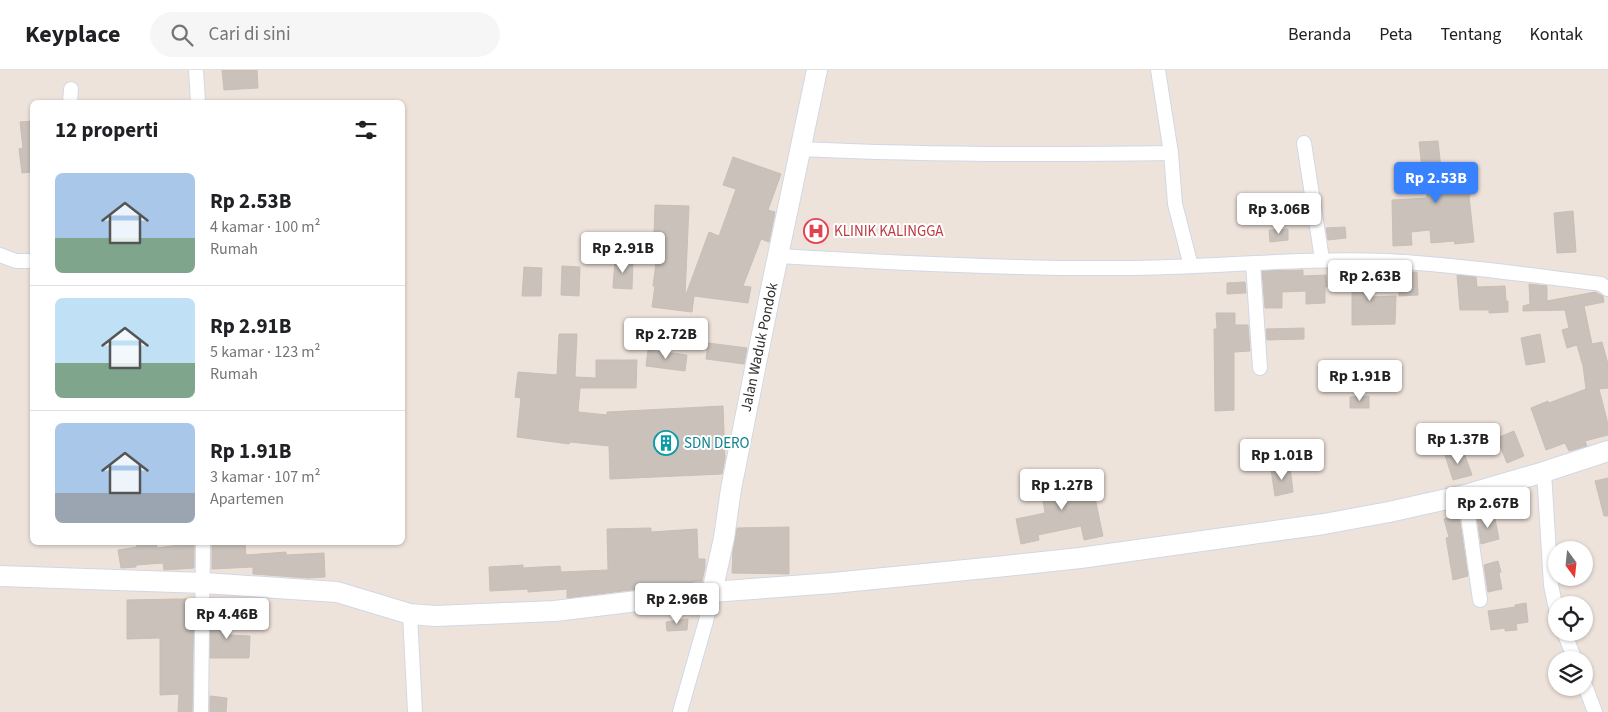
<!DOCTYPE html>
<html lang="id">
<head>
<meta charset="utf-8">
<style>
	:root { --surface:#fff; --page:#f6f6f6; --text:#202124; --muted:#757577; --line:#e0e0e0; --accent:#3881ff }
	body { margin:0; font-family:"Source Sans 3",sans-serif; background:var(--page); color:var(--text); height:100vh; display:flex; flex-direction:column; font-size:19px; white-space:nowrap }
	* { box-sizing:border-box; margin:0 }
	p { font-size:16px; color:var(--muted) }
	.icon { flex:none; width:28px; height:28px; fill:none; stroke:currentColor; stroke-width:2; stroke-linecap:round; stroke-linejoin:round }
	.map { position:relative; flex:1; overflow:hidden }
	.details { position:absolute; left:30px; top:30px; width:375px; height:445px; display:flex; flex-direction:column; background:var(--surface); border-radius:8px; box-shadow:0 1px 4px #0004 }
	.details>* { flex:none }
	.needle { width:32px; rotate:165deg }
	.controls { position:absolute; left:1548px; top:471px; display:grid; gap:10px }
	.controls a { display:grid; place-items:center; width:45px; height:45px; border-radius:50%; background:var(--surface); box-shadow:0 1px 4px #0004; font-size:25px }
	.price { position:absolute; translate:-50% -42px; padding:0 11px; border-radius:5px; background:#fff; color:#222; font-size:16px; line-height:32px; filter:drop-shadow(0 1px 2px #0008) }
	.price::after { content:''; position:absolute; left:50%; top:30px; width:15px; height:11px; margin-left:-8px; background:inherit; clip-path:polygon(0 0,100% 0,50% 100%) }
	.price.current { background:var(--accent); color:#fff }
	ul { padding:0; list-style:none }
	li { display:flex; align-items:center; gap:15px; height:125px; padding:0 25px }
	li+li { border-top:1px solid var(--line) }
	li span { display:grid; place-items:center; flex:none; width:140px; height:100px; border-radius:8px; color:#555 }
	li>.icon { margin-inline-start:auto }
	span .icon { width:60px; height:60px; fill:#fffc; stroke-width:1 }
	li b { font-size:21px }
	h2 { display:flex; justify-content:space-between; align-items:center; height:60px; padding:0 25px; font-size:21px }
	header { display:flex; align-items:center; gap:30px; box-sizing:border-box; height:70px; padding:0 25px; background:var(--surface); border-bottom:1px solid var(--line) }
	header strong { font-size:24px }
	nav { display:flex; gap:28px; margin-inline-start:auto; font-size:18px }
	.search { width:350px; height:45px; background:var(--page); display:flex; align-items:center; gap:12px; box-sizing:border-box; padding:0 18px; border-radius:28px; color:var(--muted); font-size:19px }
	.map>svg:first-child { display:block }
	.medical { fill:#f6d8df }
	.building { fill:#c9c1ba; stroke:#cabeb5 }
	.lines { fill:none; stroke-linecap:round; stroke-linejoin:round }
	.street-casing { stroke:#d0d8e5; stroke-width:16 }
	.secondary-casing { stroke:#d0d8e5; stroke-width:22 }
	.street { stroke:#fff; stroke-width:14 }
	.secondary { stroke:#fff; stroke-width:20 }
	.labels { text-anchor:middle; stroke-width:4; stroke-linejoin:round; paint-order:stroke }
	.health-label { font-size:15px; fill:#be3a42; stroke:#fff; text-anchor:start }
	.street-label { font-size:15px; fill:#2b2b2b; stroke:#fff }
	.culture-label { font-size:15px; fill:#0d838f; stroke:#fff; text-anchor:start }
</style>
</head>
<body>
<header>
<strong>Keyplace</strong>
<div class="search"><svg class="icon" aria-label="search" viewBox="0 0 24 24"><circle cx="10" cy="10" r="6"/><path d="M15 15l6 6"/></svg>Cari di sini</div>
<nav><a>Beranda</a><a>Peta</a><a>Tentang</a><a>Kontak</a></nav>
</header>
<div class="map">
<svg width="1608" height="642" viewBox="0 0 1608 642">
	<rect width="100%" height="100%" fill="#eee3db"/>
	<polygon class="medical" points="807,148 831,153 825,175 803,170"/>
	<g class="building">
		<polygon points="222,0 257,0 258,18 224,20"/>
		<polygon points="32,51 32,102 22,103 19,79 23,78 20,52"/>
		<polygon points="1438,71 1441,99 1443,99 1443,100 1469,98 1470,126 1469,126 1474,172 1455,174 1454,171 1431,173 1430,160 1411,162 1412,175 1393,176 1392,130 1427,128 1424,98 1422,98 1419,72"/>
		<polygon points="733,87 781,104 768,140 775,142 769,172 761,169 743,216 751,217 748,233 694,226 692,242 652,237 655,216 653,216 656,193 653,193 655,135 689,136 685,227 709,162 719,166 736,119 723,115"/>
		<polygon points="1573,141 1576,182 1557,183 1554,143"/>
		<polygon points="1345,157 1346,168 1328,170 1326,158"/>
		<polygon points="1288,159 1288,170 1270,172 1269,160"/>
		<polygon points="615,189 633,190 632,219 613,218"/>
		<polygon points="562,196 580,197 579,226 561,225"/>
		<polygon points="524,197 542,198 541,226 522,226"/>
		<polygon points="1370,199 1371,227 1396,226 1395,254 1352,255 1352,200"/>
		<polygon points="1374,199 1393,200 1393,207 1374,207"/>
		<polygon points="1303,200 1303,206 1326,205 1327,217 1325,217 1325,233 1306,234 1306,221 1282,222 1282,238 1265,238 1262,201"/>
		<polygon points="1417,202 1418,225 1399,226 1399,203"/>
		<polygon points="1457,205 1476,207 1477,217 1505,216 1506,231 1508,231 1508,242 1489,243 1489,240 1460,240"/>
		<polygon points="1245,212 1246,223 1227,224 1227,213"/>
		<polygon points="1529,214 1547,216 1547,231 1595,222 1603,226 1604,232 1584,236 1592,274 1602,272 1608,294 1608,318 1599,319 1608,354 1608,365 1585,371 1587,376 1569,381 1565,373 1546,380 1531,338 1548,331 1549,333 1586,319 1583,296 1577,275 1567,278 1562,260 1569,258 1565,240 1523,241 1523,236 1530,234"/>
		<polygon points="1216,243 1235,243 1235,255 1248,255 1250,281 1234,282 1234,340 1215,341 1214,259 1217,259"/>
		<polygon points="1304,258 1304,269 1267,270 1266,259"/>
		<polygon points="559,264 577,264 575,307 596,308 596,290 637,290 636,318 580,318 578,342 607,345 607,342 723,336 725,388 722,404 610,409 609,376 570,372 569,374 517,367 521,328 515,327 518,302 557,305"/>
		<polygon points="1540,264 1545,292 1526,295 1521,268"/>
		<polygon points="708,273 747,278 744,294 706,289"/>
		<polygon points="648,280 687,285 685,301 646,296"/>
		<polygon points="1369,326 1369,338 1350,338 1350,327"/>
		<polygon points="1514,361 1524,386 1507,393 1497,368"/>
		<polygon points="1463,380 1472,405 1453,410 1445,385"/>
		<polygon points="1290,396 1293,422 1275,426 1271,400"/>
		<polygon points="1054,404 1056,415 1086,409 1089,424 1094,423 1103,466 1084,470 1081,456 1038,465 1039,470 1021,474 1016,449 1045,443 1041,418 1038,419 1035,408"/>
		<polygon points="1608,408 1608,446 1604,446 1595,411"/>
		<polygon points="1494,444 1499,469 1481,474 1477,448"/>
		<polygon points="1459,445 1468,506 1453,510 1446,468 1449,467 1444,449"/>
		<polygon points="789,457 789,504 732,503 733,480 737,458"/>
		<polygon points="651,458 651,462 697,459 698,489 705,489 705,497 702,511 567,528 567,519 528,522 528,519 490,521 489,497 523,495 523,498 560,496 561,502 608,500 607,459"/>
		<polygon points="136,472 156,472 157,478 194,473 194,498 164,500 163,493 136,495 136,497 121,498 118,480 137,477"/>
		<polygon points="245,473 246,485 286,482 286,485 324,483 325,507 308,508 253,504 253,497 212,499 212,475"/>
		<polygon points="1498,491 1501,502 1499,503 1502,519 1488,522 1484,495"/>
		<polygon points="176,529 194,529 192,642 178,642 179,624 160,625 160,568 127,569 127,530"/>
		<polygon points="1526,533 1528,552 1516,554 1517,560 1505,561 1505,558 1491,560 1488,541 1515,537 1515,535"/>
		<polygon points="211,543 229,544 229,565 250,566 249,588 210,588"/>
		<polygon points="688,549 687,560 667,561 666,552"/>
		<polygon points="210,626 227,628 226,642 210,642"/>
	</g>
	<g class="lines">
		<defs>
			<g id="street">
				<polyline points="196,0 198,32"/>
				<polyline points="1158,0 1171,83 1175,134 1191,196"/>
				<polyline points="70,32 71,19"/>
				<polyline points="1304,73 1322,189"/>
				<path d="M800,79C924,85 1047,85 1171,83"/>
				<polyline points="0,185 16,191 32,191"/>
				<path d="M779,186C893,193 1008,199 1122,198C1211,198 1299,187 1387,191C1459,195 1530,205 1601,214L1608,219"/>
				<polyline points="1253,194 1260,298"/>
				<polyline points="1544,402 1551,515 1556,539"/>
				<polyline points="1465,425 1480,530"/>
				<polyline points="410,544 415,642"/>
				<polyline points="1564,562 1575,590"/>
				<polyline points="1584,613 1595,642"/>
				<polyline points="201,642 203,472"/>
				<polyline points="680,642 706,551 712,522"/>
			</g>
			<g id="secondary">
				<polyline points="0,506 204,513 337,522 410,544 435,546 555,541 712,522 833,513 996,497 1080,488 1324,454 1389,442 1465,425 1544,402 1608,381"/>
				<polyline points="712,522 724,468 731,419 771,219 817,0"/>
			</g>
		</defs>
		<use href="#street" class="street-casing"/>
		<use href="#secondary" class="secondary-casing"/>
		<use href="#street" class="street"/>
		<use href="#secondary" class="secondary"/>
	</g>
	<defs>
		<symbol id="hospital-ring" viewBox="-11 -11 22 22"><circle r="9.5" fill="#fff" stroke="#e0444e" stroke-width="1.5"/><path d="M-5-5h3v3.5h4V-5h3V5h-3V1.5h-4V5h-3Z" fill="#e0444e"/></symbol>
		<symbol id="building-ring" viewBox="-11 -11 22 22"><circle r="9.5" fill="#fff" stroke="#0f9aa8" stroke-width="1.5"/><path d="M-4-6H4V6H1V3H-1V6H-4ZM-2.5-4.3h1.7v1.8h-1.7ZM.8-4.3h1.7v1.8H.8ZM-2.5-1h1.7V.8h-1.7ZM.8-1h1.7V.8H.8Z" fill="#0f9aa8"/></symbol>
	</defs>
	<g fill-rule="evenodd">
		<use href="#hospital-ring" x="802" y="147" width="28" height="28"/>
		<use href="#building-ring" x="652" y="359" width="28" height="28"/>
	</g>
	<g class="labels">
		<g class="health-label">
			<text x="834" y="166">KLINIK KALINGGA</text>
		</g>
		<g class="street-label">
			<text transform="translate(759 277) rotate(-78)" y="5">Jalan Waduk Pondok</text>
		</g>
		<g class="culture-label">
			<text x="684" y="378">SDN DERO</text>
		</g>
	</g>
</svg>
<div class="controls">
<a><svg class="needle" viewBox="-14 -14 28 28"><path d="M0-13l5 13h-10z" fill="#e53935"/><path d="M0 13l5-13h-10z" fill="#757577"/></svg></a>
<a><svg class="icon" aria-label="locate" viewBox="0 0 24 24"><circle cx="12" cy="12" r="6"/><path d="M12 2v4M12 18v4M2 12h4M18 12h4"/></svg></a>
<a><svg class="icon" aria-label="layers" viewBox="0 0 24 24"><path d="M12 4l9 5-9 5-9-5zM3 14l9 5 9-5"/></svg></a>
</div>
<b class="price current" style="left:1436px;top:134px">Rp 2.53B</b>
<b class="price" style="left:1279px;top:165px">Rp 3.06B</b>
<b class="price" style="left:623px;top:204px">Rp 2.91B</b>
<b class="price" style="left:1370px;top:232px">Rp 2.63B</b>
<b class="price" style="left:666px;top:290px">Rp 2.72B</b>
<b class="price" style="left:1360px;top:332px">Rp 1.91B</b>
<b class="price" style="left:1458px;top:395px">Rp 1.37B</b>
<b class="price" style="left:1282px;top:411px">Rp 1.01B</b>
<b class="price" style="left:1062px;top:441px">Rp 1.27B</b>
<b class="price" style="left:1488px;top:459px">Rp 2.67B</b>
<b class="price" style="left:677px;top:555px">Rp 2.96B</b>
<b class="price" style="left:227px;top:570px">Rp 4.46B</b>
<section class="details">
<h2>12 properti<svg class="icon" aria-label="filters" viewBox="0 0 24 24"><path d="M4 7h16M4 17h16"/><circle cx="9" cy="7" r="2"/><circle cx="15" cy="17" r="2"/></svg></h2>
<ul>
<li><span style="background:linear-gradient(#a9c7e8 65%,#7fa58c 0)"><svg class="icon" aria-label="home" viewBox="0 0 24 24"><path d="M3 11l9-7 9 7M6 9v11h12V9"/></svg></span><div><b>Rp 2.53B</b><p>4 kamar · 100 m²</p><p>Rumah</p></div></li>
<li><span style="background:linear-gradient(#bfe0f5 65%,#7fa58c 0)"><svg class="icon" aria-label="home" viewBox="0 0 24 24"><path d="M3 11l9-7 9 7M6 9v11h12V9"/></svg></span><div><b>Rp 2.91B</b><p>5 kamar · 123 m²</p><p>Rumah</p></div></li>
<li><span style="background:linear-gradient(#a9c7e8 70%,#9aa5b1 0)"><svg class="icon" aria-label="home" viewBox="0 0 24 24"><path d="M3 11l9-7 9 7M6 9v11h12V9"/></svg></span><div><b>Rp 1.91B</b><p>3 kamar · 107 m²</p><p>Apartemen</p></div></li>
</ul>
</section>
</div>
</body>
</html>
